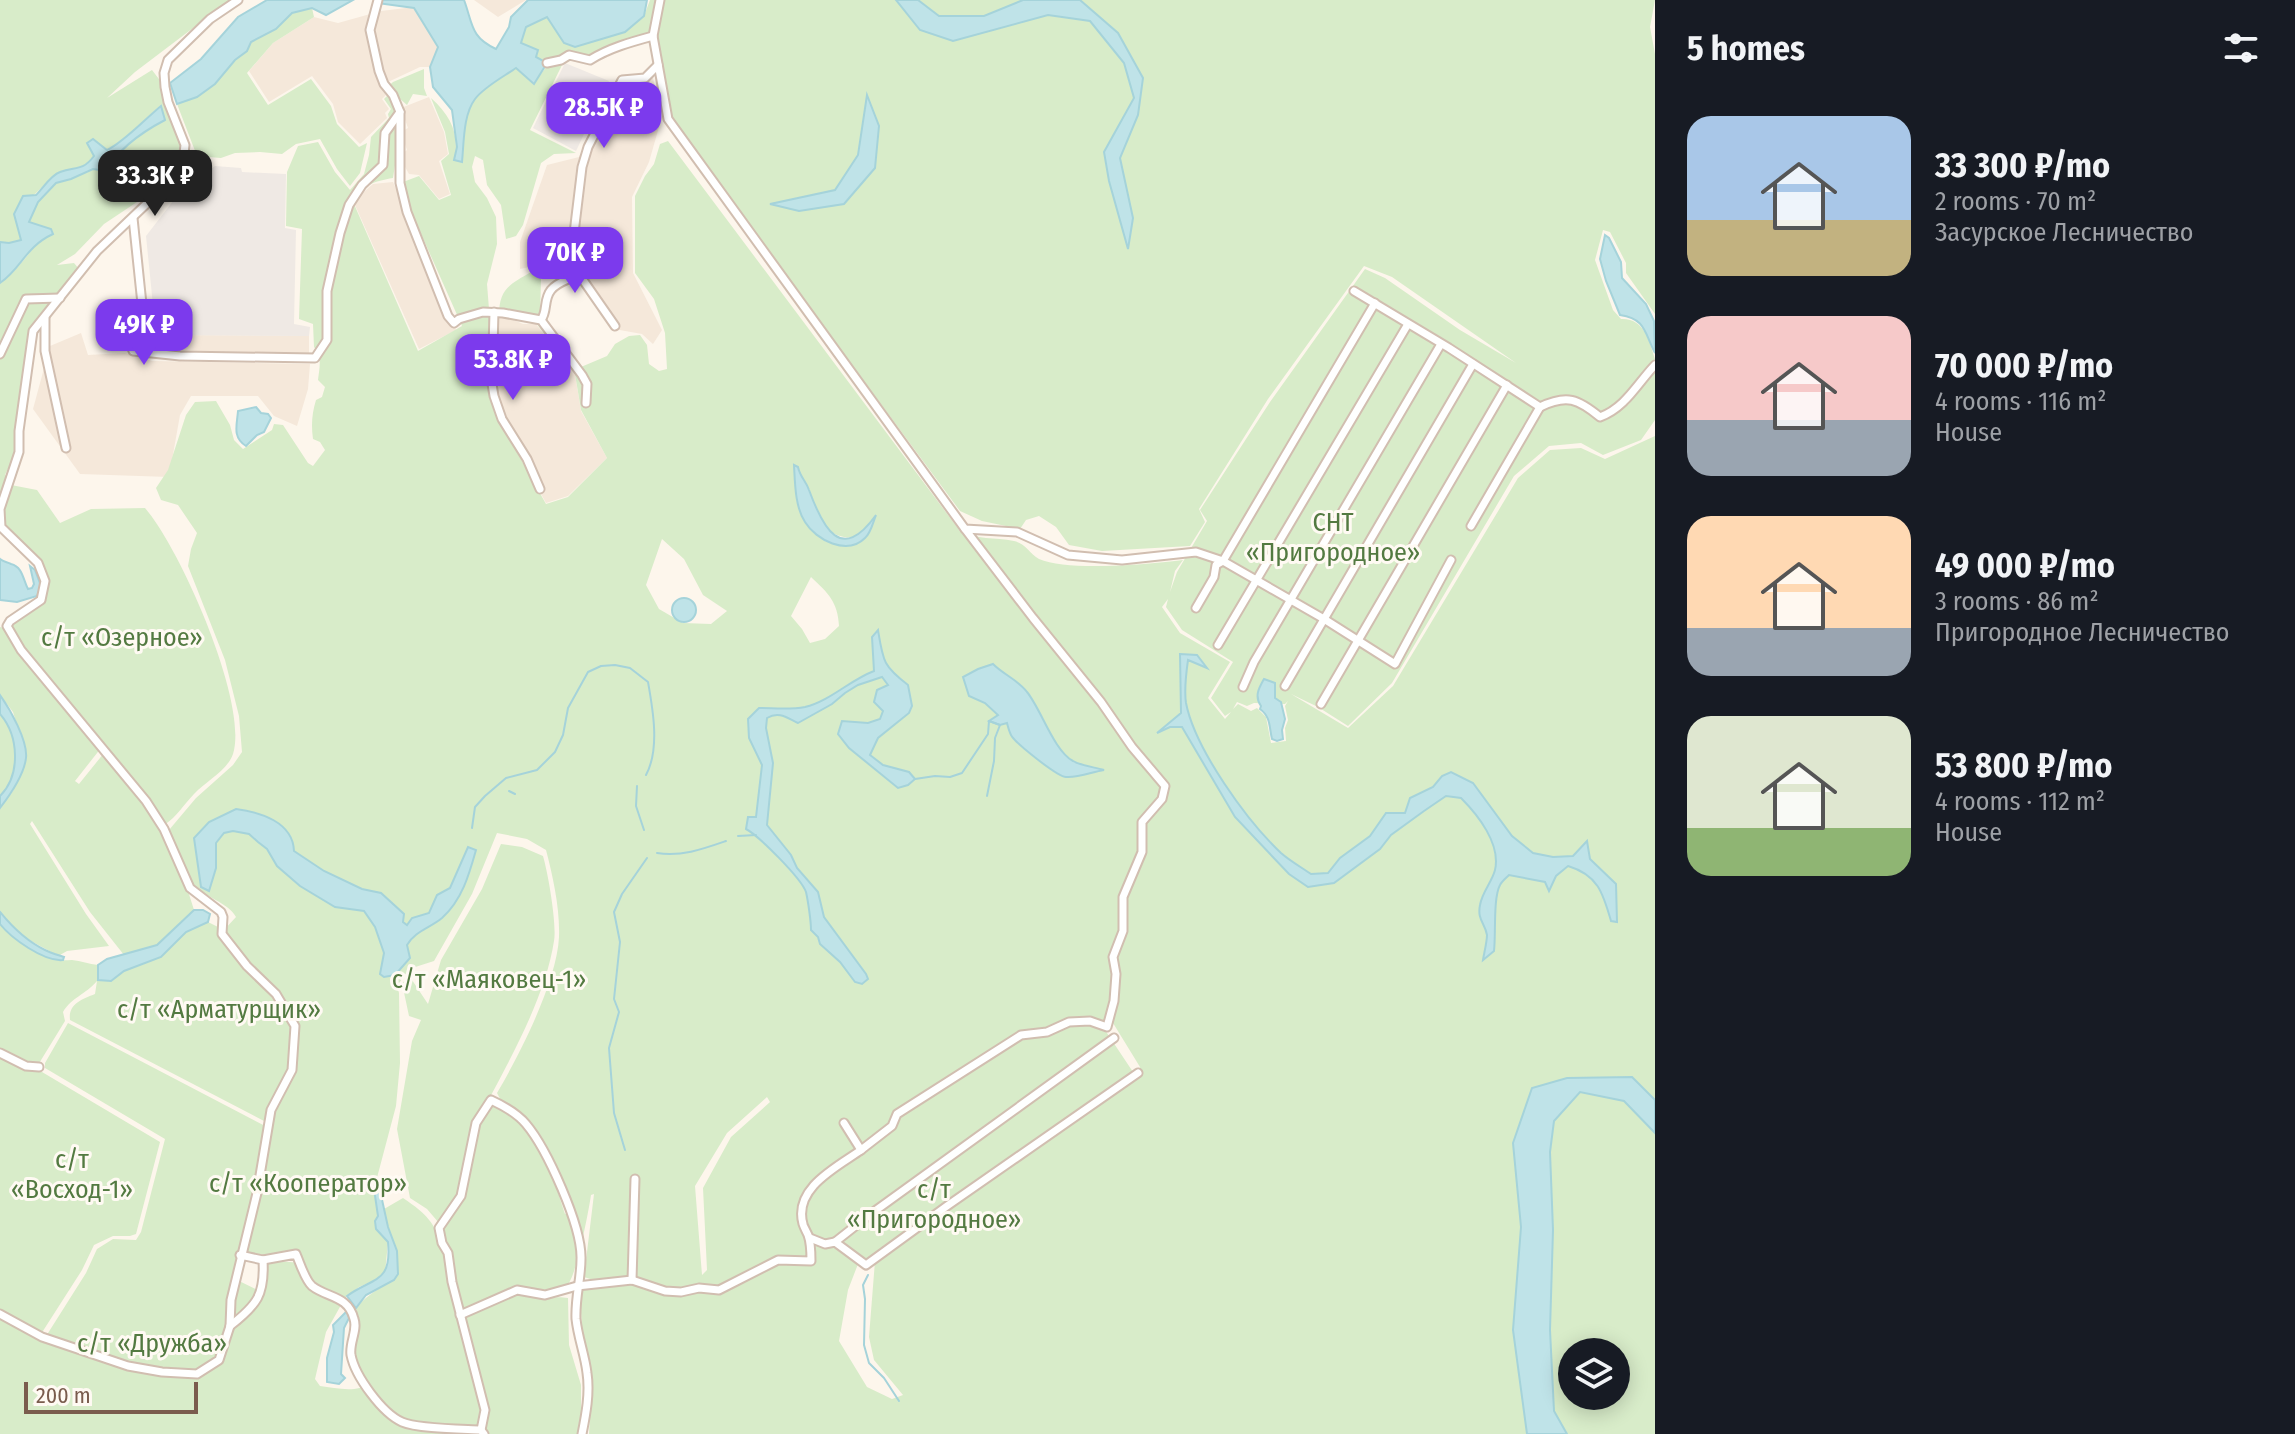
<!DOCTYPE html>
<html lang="en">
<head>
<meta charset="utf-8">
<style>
	:root { --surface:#171b24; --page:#242831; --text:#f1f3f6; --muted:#9ea1a6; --accent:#7c3aed }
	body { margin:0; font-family:"Fira Sans Condensed",sans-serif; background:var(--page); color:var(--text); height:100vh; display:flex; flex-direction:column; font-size:30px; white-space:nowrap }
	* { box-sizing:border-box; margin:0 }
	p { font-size:26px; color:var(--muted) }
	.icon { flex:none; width:44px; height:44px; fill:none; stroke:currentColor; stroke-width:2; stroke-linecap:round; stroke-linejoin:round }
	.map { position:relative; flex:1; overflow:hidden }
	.details { display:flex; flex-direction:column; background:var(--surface); width:640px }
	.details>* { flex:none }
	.fabs { position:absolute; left:1558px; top:1338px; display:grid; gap:16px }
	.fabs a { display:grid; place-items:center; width:72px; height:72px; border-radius:50%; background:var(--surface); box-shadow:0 4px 20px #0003; font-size:40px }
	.scale { position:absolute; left:24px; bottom:20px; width:174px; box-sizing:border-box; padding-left:8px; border:4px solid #7a5c4d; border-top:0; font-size:22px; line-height:28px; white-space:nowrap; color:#7a5c4d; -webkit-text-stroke:6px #fffaf3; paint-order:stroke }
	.price { position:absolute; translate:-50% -68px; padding:0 18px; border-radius:16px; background:var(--accent); color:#fff; font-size:26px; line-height:52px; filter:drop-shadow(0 2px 4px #0008) }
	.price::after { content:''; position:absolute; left:50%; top:48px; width:24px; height:18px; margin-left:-12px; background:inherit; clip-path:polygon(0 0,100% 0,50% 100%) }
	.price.selected { background:#222; color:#fff }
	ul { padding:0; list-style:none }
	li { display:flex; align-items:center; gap:24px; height:200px; padding:0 32px }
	li span { display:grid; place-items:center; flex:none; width:224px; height:160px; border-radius:24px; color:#555 }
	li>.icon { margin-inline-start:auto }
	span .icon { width:96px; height:96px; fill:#fffc; stroke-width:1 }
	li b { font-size:34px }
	h2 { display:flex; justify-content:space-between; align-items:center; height:96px; padding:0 32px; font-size:34px }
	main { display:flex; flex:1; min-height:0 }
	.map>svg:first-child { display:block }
	.residential { fill:#f5e8da }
	.industrial { fill:#efe9e4 }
	.green { fill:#d8ecc9; fill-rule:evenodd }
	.water { fill:#bfe3e8; stroke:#a5d3da; stroke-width:2 }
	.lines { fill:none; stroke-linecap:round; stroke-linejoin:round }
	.stream { stroke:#a5d3da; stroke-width:2 }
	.street-casing { stroke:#d1beb0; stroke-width:11 }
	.street { stroke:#fff; stroke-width:7 }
	.labels { text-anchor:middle; stroke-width:6; stroke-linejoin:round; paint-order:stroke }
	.park-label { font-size:26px; fill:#537a41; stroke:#fffaf3 }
</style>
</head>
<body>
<main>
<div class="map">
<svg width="1655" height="1434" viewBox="0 0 1655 1434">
	<rect width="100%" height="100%" fill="#fdf6ec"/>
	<g class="residential">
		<polygon points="474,0 526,0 498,17"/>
		<polygon points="414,7 438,48 430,67 420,67 388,82 383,89 386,95 382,99 389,109 385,113 387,118 360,144 338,122 333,104 312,76 269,102 249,71 273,43 314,17 338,23 381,11"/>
		<polygon points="621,78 653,78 661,120 649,162 632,197 633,273 662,330 653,344 642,334 614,329 581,279 539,278 534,266 520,269 520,242 547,165 579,157 608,96"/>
		<polygon points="429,97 444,132 448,154 439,161 450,194 439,199 419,175 409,174 399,156 407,150 401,132 408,128 401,108"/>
		<polygon points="393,182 456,330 419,349 355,205 357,198 373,184"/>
		<polygon points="507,317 523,324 536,324 560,353 575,374 581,411 607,458 568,496 546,503 496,413 488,374 497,318"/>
		<polygon points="81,333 88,355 125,353 152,361 310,364 308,389 297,426 274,416 258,396 191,396 180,415 169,477 80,474 33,409 50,346"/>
		<polygon points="179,335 309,336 309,354 179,353"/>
	</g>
	<g class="industrial">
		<polygon points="565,63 609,81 576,151 533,128"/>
		<polygon points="215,166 241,168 242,172 286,174 285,228 296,230 294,324 310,327 309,336 156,335 146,236 180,192"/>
	</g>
	<g class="green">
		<path d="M0,0H230L135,72L107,98L152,70L165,87L185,145L146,196L104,224L75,254L57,265L74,263L79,269L29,330L16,429L17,449L5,475L10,478L0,500V283C19,271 33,245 51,229L29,223L38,202L56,183L71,179L93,169L110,164L121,150L148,129L160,106C144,119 124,142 107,150L94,140L88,144L94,156C80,174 68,165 55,175C41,187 28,202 14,214L21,240L9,243L0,242Z"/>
		<path d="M650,0H658L652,28L646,35L563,63L530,130L576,153L554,154L541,163L523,225L516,236L506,239L501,205L487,185L483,160L475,156L472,167L475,182L487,198L496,217L497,244L487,284L489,309L495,319L488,374L495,413L546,504L568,497L607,458L581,410L575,374L536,323C520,323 516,315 499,316C499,289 509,285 531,272L541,279L540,318L558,343L581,367L607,356L615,344L629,336L640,335L647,345L649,364L659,371L667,369L665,333L654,299L635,273V196L645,176L654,164L660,144L668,141L960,531C976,540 995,537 1014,541C1025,543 1030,554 1039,559C1068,572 1150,564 1183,560L1175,571L1170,592L1177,572L1207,521L1200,510L1270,402L1365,269L1385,278L1460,330L1516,363L1392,277L1364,266L1268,399L1199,509L1205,522L1190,546L1102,551L1069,545L1056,527L1039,516L1026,520L1020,529L982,521L960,511L670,119L655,36L661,0H1655L1650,27L1655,54V314L1626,273V263L1610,232L1603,230L1595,260L1613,310L1621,319C1644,318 1649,340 1655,359L1614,405L1599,413L1584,400L1576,399L1602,420L1629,404L1655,369V420L1641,440L1603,455L1581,443L1549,446L1514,476L1392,683L1348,726L1318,707L1291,694L1348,728L1393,686L1518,478L1550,450L1581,448L1605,459L1655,436V1100L1632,1077L1567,1078L1513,1143L1521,1227L1513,1330L1527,1434H589L592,1381L583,1341L580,1298L582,1288L609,1285L584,1277L594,1194L591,1195C589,1209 576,1279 567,1285C553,1293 539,1288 524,1288C547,1308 544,1294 568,1298L569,1345L581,1385V1434H0V1317L43,1341L86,1273L97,1249L113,1239L136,1240L141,1232L165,1139L45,1068V1063L68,1023L269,1128L273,1110L295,1071L299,1031L293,1033L289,1069L274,1095L264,1121L70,1020C68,1004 82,999 95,994L97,981C85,995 72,997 63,1012L65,1021L38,1065L27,1064L0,1049V924C13,939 34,953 53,959C59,961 66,960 72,960C81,961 89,964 98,965L97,973L111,981L124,971L161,957L186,932L208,922L224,930L236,917C229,903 202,896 192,883C181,869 175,847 169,830L196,798L233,765L242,752L239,716L225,660L188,566L191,549L197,533L178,505L161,500L156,488L168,470L186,415L195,402L216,401L230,425L234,440L243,449L272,430L274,424L283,425L308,463L313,466L325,450L320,442L313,439C311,425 312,413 316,400L322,397L325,387L318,380C319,369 323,357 314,347L313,324L299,319L302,229L286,226L287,172L298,146L318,142L335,172L350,190L364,174L369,155L371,137L389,118L388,114L391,109L384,99L388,95L385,89L393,82L424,69V88L427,96L413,94L407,105L399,98L395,102C401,126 397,154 393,178C375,181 360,185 354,204L418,351L462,326L406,200L403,182L419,176L439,200L451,195L441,161L449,154L445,132L431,98C451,116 459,133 455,160L461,162C464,143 463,115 475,99C485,86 503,77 516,68L534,83L547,66L521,43L526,27L547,17L564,43L575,47L625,32L644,16ZM794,466L798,467C800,476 806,481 809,489C816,509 821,533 844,537C851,538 857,538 862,534C867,530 870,523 873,518L865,538L826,542ZM662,539L684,559L703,595L727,611L711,624L683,623L659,609L646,585ZM811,577C828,593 838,602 839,626L825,639L810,643L802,629L791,616ZM1168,599L1166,607L1182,630L1233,662L1211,698L1225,716L1231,712L1225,719L1208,698L1230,662L1180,633L1162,607ZM1288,701L1285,706L1288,720L1285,728L1286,741L1271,743L1266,717L1257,708L1251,711L1238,704L1233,709L1237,702L1247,706L1254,703L1285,704ZM497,833L527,839L546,850C553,877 560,908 559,937C557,981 520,1054 497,1093C504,1109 522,1114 532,1128C552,1155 562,1181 573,1212L565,1214C555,1183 546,1152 525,1127C515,1115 501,1108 488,1101C513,1054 546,994 554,941C557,924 548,873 543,856L522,847L501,844L482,889L441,960L428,1004L410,977L402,983L409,1016L421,1020L412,1041L397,1129L410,1198L427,1209L439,1223L459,1196L442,1229L449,1246L444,1249C433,1221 428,1215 403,1198L384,1209L388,1227L397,1251L398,1274C383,1288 369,1292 356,1308L359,1321L354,1354L357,1364L370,1384C355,1393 336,1388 320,1386L315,1379L326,1332L341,1305L347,1296L359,1287L380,1278L385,1273L388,1242L382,1234L374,1189L396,1106L400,1063L399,993L397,986L409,969L434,961L472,894ZM1113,1023L1140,1067V1077L1092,1108L1094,1100L1133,1072L1105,1030ZM767,1097L770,1102L731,1137L703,1188L707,1270L702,1275L695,1186L727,1133ZM296,1249L303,1263L276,1261L266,1263L267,1283L264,1293L233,1278L240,1252L269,1255ZM875,1261L869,1337L874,1360L903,1395L892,1399L867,1387L839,1341L848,1290L858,1264Z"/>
		<polygon points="312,8 314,17 273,43 247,73 268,105 311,79 331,106 337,124 359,147 367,143 360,173 350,186 337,169 320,139 296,144 282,154 260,152 235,153 221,158 197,156 177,104 197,97 215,84 235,60 247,51 251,42 276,29 292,13"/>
		<path d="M11,485L37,490L60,523L91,509L145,508C180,548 249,703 233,754C227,771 206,781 194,794C184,804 177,817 164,825L23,650L10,626L14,620L41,605L49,580L42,563L3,524L2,514Z"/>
		<path d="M0,627L3,628L18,651L101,748L75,781L79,784L104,753C117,769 132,785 144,802C167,834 183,873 194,910L157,945L124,955L90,912L32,821L30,824L86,914L109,946L67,951L60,955L53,953L20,935L0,912V808L13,791L27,757L13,712L0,695Z"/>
		<path d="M0,714C19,736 21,775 0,796Z"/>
		<polygon points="0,1056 25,1069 42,1072 160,1142 136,1234 130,1236 113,1236 94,1245 82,1270 41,1334 0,1310"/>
		<path d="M1580,1092L1624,1101L1655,1133V1434H1567L1554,1411L1550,1330L1553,1230L1550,1152L1554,1121ZM1572,1352H1616V1396H1572Z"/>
	</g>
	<g class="water">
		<polygon points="267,0 353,0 326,15 312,8 292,13 276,29 251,42 247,51 235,60 215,84 197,97 177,104 170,83 201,59 238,17"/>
		<path d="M378,0H464C473,24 470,37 496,49L509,27L511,17L528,0H647L644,16L625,32L575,47L564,43L547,17L526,27L521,43L538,50L536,57L547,63L534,84L516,68C503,77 484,87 475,99C463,115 464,143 462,162L454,160L457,147L452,110L433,87L430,67L438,47L414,8L377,3Z"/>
		<polygon points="896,0 918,0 939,16 984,16 1023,0 1080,0 1118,33 1143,78 1138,115 1120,158 1133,218 1128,249 1109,181 1104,152 1134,98 1124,63 1090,21 1048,15 953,41 920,30"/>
		<polygon points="867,95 879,126 875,168 844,204 799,211 770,204 835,190 858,155"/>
		<path d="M161,106L165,120C142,132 119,148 106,171L93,169L71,179L56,183L38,202L29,222L51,229L53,234C25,247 22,268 0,283V242L9,243L21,240L14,214L23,196L36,195C43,188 51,175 60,172C75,166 82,172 94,156L87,143L93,139L107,150C123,143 145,119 161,106Z"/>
		<path d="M1605,235L1609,238L1621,262L1622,278L1646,304L1654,321L1655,353C1644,332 1646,319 1620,315L1606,281L1600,259Z"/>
		<path d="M256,407L261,413L268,414L271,418L264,432L257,435L246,446C232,437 237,425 238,411Z"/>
		<path d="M794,465L798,467C800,477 806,481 809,490C823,528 841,564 876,515C873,522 871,533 865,538C847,556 816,540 805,522C795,507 795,483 794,465Z"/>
		<path d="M0,559C3,562 7,562 11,564C23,567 23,580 28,589L32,588L34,584L30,566L35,570L41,586L37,596L17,602L0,600Z"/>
		<circle cx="684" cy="610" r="12"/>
		<path d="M878,630C883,661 883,666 908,685L912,706L909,713L878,738L870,755L883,765L909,772L915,779L908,785L898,788L849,748L838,734L842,721L868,723L880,719L883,711L874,702L877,690L888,685L882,677L858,685L845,693L832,704L798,723C787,718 779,711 767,718L766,728L773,763L767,825L791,855L797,868L818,892L824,917L866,974L868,979L862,984L855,982L840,962L820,944L818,937L811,930C811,921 808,901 806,892C801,878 759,836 746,829L748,817H756L762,765L749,738L748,719L759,708C773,708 790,710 805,707C830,701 850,680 874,671L872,637Z"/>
		<path d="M1180,654L1197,655L1207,668L1188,660C1186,674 1184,690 1186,703C1195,749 1247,821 1281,853C1290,861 1301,867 1311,874L1328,873L1340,858L1370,836L1386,813H1405L1410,798L1433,787L1442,776L1451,772L1473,783L1512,836L1533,853L1553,857L1573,856L1587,841L1590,859L1616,884L1617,922L1611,921C1603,893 1598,875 1568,866L1556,876L1549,891L1545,882L1509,875C1506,878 1502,881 1500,885C1493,898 1496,934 1494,951L1483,960C1484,953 1487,942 1487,935C1485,923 1477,920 1480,905C1482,892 1492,882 1495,870C1501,844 1478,815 1461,798L1446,796L1424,811L1391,835L1380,849L1334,883L1308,887L1289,874L1235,817L1182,727H1170L1157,733L1181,713Z"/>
		<path d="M993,664C1004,675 1018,680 1027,692C1041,709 1054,751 1073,761C1082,766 1094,767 1104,770C1092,772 1078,778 1066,777C1058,777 1015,743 1011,735C1009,731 1008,727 1007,723L1000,725L989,721L998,715L985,703L969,696L963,677L978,669Z"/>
		<path d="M1264,679L1275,683V698L1281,702L1285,719L1282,730L1283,739L1277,741L1272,739C1269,727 1271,717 1260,709L1261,706C1254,696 1259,688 1264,679Z"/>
		<path d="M0,695C10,709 28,741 26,758C24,775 10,795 0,808V796C21,775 19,736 0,714Z"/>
		<path d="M236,809C260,812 293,822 294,851L324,871L362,889L381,893L404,914L403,922L407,925L412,918L429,913L437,895L450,888L468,847L476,850C469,875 462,900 442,918C430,928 415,931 407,945L410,958L395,975L384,977L380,974L384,953L375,927L364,911L335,907L300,886L277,866L267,849L258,842L249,834L233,831L224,833L216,843V868L209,891L201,887L194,838L209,822Z"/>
		<polygon points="194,910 203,910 210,914 208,922 186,932 161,957 124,971 111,981 98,980 98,965 107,959 157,945"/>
		<path d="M0,912C13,928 26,941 45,950C51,953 58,955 64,957L63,960C44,962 11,938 0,924Z"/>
		<polygon points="1632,1077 1655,1100 1655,1133 1624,1101 1580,1092 1554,1121 1550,1152 1553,1230 1550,1330 1554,1411 1567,1434 1527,1434 1513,1330 1521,1227 1513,1143 1532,1088 1567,1078"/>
		<path d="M379,1186L388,1227L397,1251L398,1274L394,1280L366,1295L356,1308L347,1296C373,1277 392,1284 388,1242L376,1229L375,1221L378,1216L374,1189Z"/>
		<polygon points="347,1311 349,1318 344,1328 341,1374 345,1378 339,1384 327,1382 327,1358 334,1332 333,1325"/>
	</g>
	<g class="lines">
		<g class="stream">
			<polyline points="915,779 935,776 950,777 962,773 988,734 989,721 1000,725 995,738 994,761 987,796"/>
			<polyline points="637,786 636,806 644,830"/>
			<polyline points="509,791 515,794"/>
			<path d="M472,828L475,807L485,796L506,778L537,770L555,752L563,735L568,708L588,672L601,666L615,665L630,668L648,682C653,710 660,749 646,775"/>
			<polyline points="738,836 756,835"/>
			<path d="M657,853C681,857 703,849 726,841"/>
			<polyline points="625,1150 614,1113 609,1048 619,1012 614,999 620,942 614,912 622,894 647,858"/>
			<polyline points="868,1275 863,1285 865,1299 864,1345 869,1363 884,1378 899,1401"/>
		</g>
		<defs>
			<g id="street">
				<polyline points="378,0 370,30 379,71 384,84 393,95 400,112 400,183 407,212 448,316 454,323 459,319 483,312 503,313 541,320 582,375 587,384 586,403"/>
				<polyline points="660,0 653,36 668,119 965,529 1017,532 1068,555 1122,560 1196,552 1223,561 1324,619 1395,664 1451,560"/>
				<path d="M547,63L561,60L569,55L590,60C609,48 631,42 653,36"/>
				<polyline points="133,218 142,304 127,334 133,351 180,356 315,358 327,340 327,291 340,233 349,205 362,185 383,165 385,133 400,112"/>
				<path d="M1354,291L1449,348L1540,407C1567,394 1578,399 1600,417C1625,408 1637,384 1655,365"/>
				<polyline points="494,312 492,384 494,396 502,419 527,459 540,489"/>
				<polyline points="45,318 45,351 66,448"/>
				<path d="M541,320C548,311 543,300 551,290C558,281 570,280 579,273"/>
				<polyline points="615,326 574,267 571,258 582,167 588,147 622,80 645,78 658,65"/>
				<polyline points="0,354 26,299 60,298"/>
				<polyline points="1471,526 1540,407"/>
				<polyline points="1196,608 1214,577 1216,565 1223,561 1375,303"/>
				<polyline points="1218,645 1408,324"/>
				<polyline points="1285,686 1473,364"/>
				<polyline points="1243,687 1254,662 1441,344"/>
				<polyline points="1321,704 1507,385"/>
				<polyline points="0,1053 26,1066 39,1067"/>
				<polyline points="844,1123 861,1150 892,1126 897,1114 1021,1035 1047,1032 1069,1022 1090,1021 1107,1027 1114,1001 1116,974 1113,957 1123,931 1123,897 1142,852 1142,822 1162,799 1165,786 1132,747 1101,702 1033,618 965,529"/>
				<polyline points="810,1238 825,1244 835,1242 866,1265 947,1206 1138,1073"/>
				<polyline points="835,1242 868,1216 1114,1038"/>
				<path d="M240,1255L263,1260L296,1254C300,1263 305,1280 312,1286C327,1298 348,1295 354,1319C358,1330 349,1343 351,1355C355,1376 382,1413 402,1422C418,1429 462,1429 481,1430"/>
				<polyline points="632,1280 635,1179"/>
				<polyline points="0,1314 42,1337 128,1366 162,1372 197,1374 219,1360 230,1326 231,1300 257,1193 271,1110 292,1070 295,1026 276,994 247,966 222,934 223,917 221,912 190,888 164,829 146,801 21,650 7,626 10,621 41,600 45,581 38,563 1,527 0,509 19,452 19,431 33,331 97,251 182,170 185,145 168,102 165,87 164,73 168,60 210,19 238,0"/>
				<path d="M460,1315L517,1290L545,1295L577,1286L632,1280L665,1291L681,1292L699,1288L719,1290L778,1260L811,1261C811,1253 811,1243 808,1235C808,1235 803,1225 803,1224C793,1188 837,1167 861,1150"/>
				<path d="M230,1326C257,1305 265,1295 263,1260"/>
				<path d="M484,1434L481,1430L485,1410L452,1282L448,1253L442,1243L439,1228L461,1196L476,1123L491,1100C504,1106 517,1113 526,1124C547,1149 582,1226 581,1259C581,1279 575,1298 576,1319C578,1338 585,1355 587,1373C590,1393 586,1414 582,1434"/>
			</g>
		</defs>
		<use href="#street" class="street-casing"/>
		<use href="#street" class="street"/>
	</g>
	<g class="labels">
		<g class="park-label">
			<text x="1333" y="531">СНТ<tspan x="1333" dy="30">«Пригородное»</tspan></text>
			<text x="122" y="646">с/т «Озерное»</text>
			<text x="489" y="988">с/т «Маяковец-1»</text>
			<text x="219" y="1018">с/т «Арматурщик»</text>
			<text x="72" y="1168">с/т<tspan x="72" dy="30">«Восход-1»</tspan></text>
			<text x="308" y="1192">с/т «Кооператор»</text>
			<text x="934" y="1198">с/т<tspan x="934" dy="30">«Пригородное»</tspan></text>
			<text x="152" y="1352">с/т «Дружба»</text>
		</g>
	</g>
</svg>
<div class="fabs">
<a><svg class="icon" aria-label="layers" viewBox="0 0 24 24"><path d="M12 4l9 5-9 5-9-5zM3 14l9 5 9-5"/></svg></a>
</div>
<div class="scale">200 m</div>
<b class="price" style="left:604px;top:150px">28.5K ₽</b>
<b class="price selected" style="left:155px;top:218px">33.3K ₽</b>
<b class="price" style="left:575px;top:295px">70K ₽</b>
<b class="price" style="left:144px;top:367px">49K ₽</b>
<b class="price" style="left:513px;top:402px">53.8K ₽</b>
</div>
<section class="details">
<h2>5 homes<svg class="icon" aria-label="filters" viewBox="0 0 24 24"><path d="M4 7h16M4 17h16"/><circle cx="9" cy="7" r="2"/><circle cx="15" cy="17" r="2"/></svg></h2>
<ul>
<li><span style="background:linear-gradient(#a9c7e8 65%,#c2b280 0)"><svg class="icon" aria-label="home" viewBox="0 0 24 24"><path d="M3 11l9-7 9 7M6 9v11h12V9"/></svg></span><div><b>33 300 ₽/mo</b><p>2 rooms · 70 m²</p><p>Засурское Лесничество</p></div></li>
<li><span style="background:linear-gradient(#f6c9c9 65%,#9aa5b1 0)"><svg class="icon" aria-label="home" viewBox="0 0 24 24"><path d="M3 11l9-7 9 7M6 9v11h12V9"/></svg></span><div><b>70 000 ₽/mo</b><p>4 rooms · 116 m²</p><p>House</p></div></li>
<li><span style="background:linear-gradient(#ffd9b3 70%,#9aa5b1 0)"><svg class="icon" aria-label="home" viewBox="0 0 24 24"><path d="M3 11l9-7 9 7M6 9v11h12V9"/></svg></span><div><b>49 000 ₽/mo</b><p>3 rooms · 86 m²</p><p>Пригородное Лесничество</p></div></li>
<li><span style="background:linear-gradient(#dfe7d0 70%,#8fb573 0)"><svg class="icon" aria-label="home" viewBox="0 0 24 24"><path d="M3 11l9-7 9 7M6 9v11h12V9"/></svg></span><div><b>53 800 ₽/mo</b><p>4 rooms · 112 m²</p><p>House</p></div></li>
</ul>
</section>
</main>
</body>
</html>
